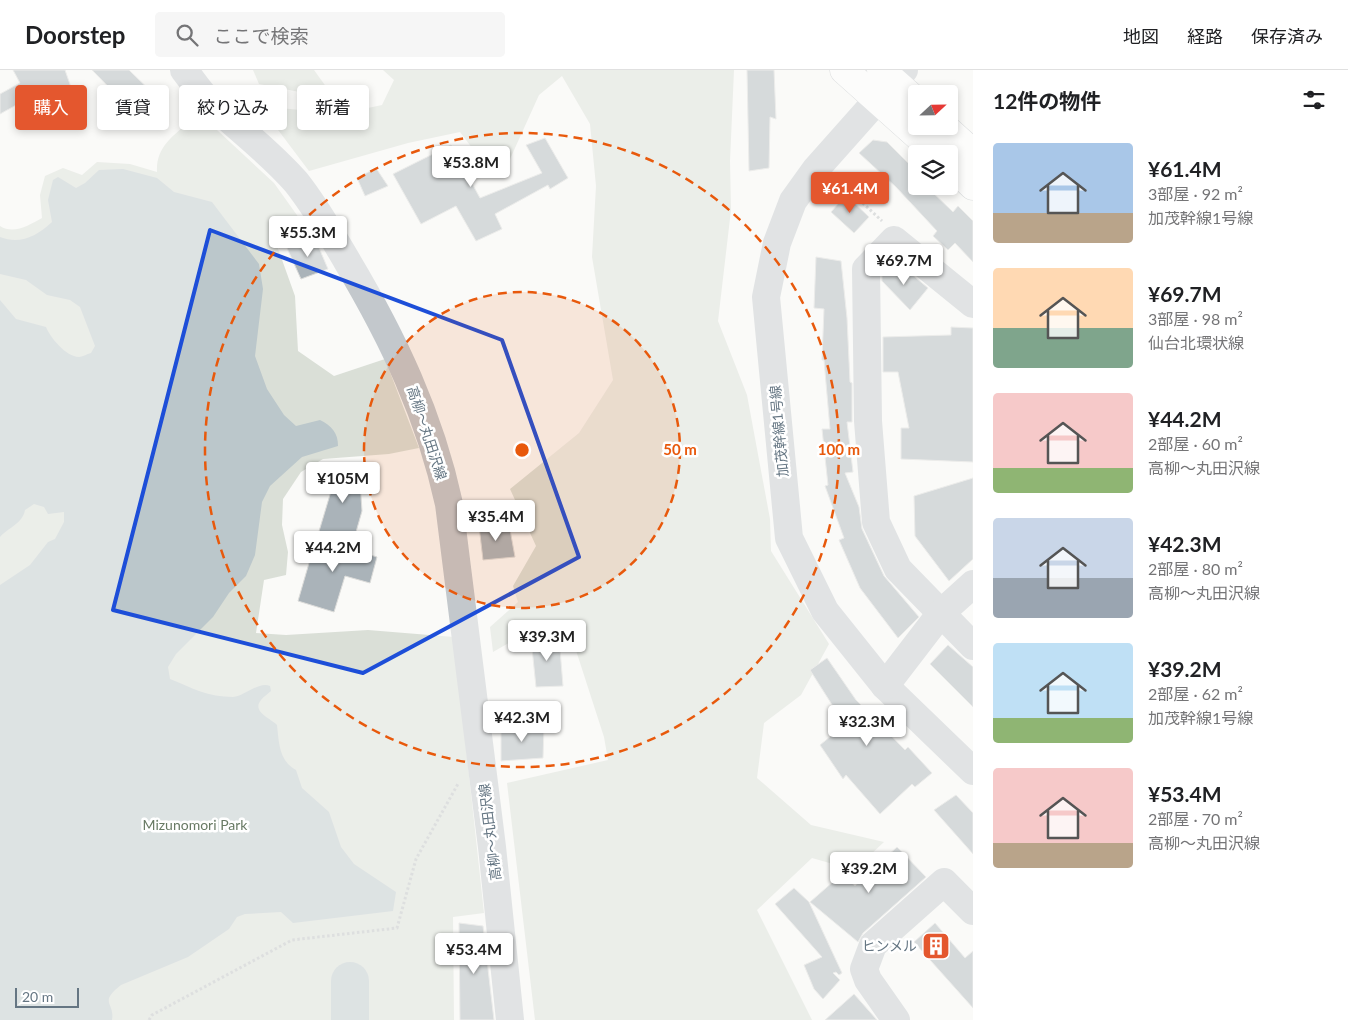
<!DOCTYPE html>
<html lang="ja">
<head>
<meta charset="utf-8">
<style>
	:root { --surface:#fff; --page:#f6f6f6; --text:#202124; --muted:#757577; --line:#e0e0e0; --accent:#e4572e }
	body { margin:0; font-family:Lato,"Noto Sans JP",sans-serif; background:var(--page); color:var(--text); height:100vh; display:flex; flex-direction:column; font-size:19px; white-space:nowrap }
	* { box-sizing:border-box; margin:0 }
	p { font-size:16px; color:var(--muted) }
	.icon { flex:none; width:28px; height:28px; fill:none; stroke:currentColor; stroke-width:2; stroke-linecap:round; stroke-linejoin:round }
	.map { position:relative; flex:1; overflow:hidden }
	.drawer { display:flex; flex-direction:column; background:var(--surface); width:375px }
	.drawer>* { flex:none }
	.top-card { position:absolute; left:15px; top:15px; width:475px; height:45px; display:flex; gap:10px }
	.needle { width:32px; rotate:68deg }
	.tools { position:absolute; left:908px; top:15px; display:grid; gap:10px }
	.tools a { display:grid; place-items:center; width:50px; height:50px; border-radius:5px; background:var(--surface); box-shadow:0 2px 8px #0003; font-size:25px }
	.scale { position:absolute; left:15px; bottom:12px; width:64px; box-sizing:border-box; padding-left:5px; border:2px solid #657683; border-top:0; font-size:14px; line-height:18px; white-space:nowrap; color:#657683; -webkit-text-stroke:4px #fff; paint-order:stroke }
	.price { position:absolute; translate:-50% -42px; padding:0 11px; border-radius:5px; background:#fff; color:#222; font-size:16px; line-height:32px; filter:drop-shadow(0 1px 2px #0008) }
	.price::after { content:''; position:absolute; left:50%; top:30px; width:15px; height:11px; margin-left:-8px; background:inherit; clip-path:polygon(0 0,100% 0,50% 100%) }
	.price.current { background:var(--accent); color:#fff }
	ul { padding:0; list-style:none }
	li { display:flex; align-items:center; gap:15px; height:125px; padding:0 20px }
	li span { display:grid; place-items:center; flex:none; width:140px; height:100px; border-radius:5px; color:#555 }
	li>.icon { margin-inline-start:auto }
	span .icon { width:60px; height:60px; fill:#fffc; stroke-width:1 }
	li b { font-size:21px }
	h2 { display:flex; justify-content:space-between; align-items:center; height:60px; padding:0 20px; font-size:21px }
	.pill { padding:0 18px; border-radius:5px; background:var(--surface); box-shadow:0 2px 8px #0003; font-size:18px; line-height:45px }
	.pill.current { background:var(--accent); color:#fff }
	header { display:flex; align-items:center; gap:30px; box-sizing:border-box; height:70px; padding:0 25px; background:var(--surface); border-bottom:1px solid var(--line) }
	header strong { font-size:24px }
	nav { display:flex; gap:28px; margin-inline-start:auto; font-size:18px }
	.search { width:350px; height:45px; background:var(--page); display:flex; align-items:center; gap:12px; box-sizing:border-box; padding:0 18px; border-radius:5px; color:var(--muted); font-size:19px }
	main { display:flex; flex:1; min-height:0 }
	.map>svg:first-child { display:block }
	.green { fill:#dadfd7 }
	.water { fill:#bbc7cb }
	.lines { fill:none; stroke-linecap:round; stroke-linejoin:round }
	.river { stroke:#bbc7cb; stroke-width:38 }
	.building { fill:#aab3b9; stroke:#dcdcda }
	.major-casing { stroke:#b5babe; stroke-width:29 }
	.path { stroke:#bbbfc2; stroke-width:3; stroke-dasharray:2.5 2.5; stroke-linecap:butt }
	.minor { stroke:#c3c8cc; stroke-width:28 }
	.major { stroke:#fff; stroke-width:28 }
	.marked { fill:none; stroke:#1d4ed8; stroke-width:4; stroke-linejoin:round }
	.ring { fill:none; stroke:#e8590c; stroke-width:2.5; stroke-dasharray:9 6 }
	.labels { text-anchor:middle; stroke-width:5; stroke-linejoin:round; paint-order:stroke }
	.street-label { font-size:14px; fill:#657683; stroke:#fff }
	.park-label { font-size:14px; fill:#687a64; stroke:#fff }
	.poi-label { font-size:14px; fill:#657683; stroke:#fff; text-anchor:end }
	.centre { fill:#e8590c; stroke:#fff; stroke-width:2.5 }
	.ring-label { font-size:15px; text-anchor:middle; font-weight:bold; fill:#e8590c; stroke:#fff; stroke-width:5; stroke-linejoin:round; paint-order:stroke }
</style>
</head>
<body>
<header>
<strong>Doorstep</strong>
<div class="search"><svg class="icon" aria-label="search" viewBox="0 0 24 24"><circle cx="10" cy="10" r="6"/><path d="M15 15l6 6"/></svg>ここで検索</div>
<nav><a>地図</a><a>経路</a><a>保存済み</a></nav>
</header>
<main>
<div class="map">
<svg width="973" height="950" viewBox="0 0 973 950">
	<rect width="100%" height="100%" fill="#fafaf8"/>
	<g class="green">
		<polygon points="253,0 314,0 327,18 320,26 259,14"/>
		<polygon points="383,0 734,0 730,91 731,140 718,251 747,325 770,449 771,481 829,574 801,625 764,653 757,708 811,755 884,772 854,800 812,788 757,840 812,950 535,950 507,713 608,690 604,667 572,568 547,551 493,582 490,557 518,532 513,516 536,476 510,419 579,363 613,310 592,187 596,116 590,54 562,6 539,25 510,89 485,95 460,62 408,73 309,101 260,36 340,44 382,35 394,10"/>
		<path d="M190,51L217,60L274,113L299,148L276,173L295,226L298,281L334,306L385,289L419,378L389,384L323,389L301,402L283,429L282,455L288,482L286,505L264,510L256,563L286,565L368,560L454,567L484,843L453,847L454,950H0V156C14,165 29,155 42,148L40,125L45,106L63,98L82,105L97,92L130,94L157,102C156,77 172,67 190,51Z"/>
	</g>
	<path class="water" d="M123,99L157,108L174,122L212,132L259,194L263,219L255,286L267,319L284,345L296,356L320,350C332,356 338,363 338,376L302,387L270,416L262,432L255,485L246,506L229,523L213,547L176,584L168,597L170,609C192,618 208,627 233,627C245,626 259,611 270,616L271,621C268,624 264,626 261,630C251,642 272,649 277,655C279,673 279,691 296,700L302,718L329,742L341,777L354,794L396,822L393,841L293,853L281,842L245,844L237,847L229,859L188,887L121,915C98,933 115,932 112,950H0V515L30,495L48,472L55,469L64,452V442L48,444L44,437L34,434L25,440C23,453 8,458 0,467V230L16,249L46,257C50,267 66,287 79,287C82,287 87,284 91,283L95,276L80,237L70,230L47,225L26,210L0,204V167C20,175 37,166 52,152L48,130L53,110L58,107L76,118L85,113L99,100Z"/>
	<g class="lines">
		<polyline class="river" points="350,911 350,950"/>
	</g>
	<g class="building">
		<polygon points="13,0 65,0 73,23 25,44 18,34 0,44 0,24 20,13"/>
		<polygon points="92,0 129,0 168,38 146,55"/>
		<polygon points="747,0 774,0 776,49 770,47 769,98 749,101"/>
		<polygon points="545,68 568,108 550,119 548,115 495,144 502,159 476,171 456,136 421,154 393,104 451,75 480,128 542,103 526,75"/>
		<polygon points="873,70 887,72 916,101 916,116 926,116 953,142 958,136 973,151 973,192 955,173 948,180 933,166 937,161 896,117 859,83"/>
		<polygon points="376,98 388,116 365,126 357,108"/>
		<polygon points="846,125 869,147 854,163 831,142"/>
		<polygon points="314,166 328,199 301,209 287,178"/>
		<polygon points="816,187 841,191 847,248 850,312 852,313 852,352 847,352 853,402 845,403 859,437 862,459 884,506 919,547 898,568 860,518 839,470 844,468 825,416 828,415 822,359 830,359 824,290 822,290 824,239 814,238"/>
		<polygon points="888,199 909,202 928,218 910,240 882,211 882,205"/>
		<polygon points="951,257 973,258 973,392 901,389 901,358 909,358 898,302 883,302 883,267 951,265"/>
		<polygon points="359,397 362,441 356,462 317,468 338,398"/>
		<polygon points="973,408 973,489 949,511 915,466 914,426"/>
		<polygon points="509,454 515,487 483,490 479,456"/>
		<polygon points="316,469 377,487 370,513 345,506 334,542 298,531"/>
		<polygon points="559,567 563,616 536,617 531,568"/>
		<polygon points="948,575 973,597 973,637 930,594"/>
		<polygon points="827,588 856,630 905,680 908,677 932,703 915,717 912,714 880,744 846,705 843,709 820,675 847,653 836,641 810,600"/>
		<polygon points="544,655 543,688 501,691 501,658"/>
		<polygon points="956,725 973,743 973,784 934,740"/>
		<polygon points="897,777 926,807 863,863 858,872 810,832 842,804 855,816"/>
		<polygon points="794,818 809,832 842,903 839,905 836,902 833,903 840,910 823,929 814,919 804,895 822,887 775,834"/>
		<polygon points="459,853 483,856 494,950 460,950"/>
		<polygon points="935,853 965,888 973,881 973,938 914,872"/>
		<polygon points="854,924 877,950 825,950"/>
	</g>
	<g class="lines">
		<defs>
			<g id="major">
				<polyline points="844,0 938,84"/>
				<polyline points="881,0 916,31"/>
				<polyline points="943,56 973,83"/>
				<polyline points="949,93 973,116"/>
			</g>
		</defs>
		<use href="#major" class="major-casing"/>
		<g class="path">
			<polyline points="837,109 882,151"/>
			<polyline points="149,950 152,945 292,870 397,858 416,789 459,712"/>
		</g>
		<g class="minor">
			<path d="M184,0C192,10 199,21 208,30C237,58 269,81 296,112C316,137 331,164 347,191C393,268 430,346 449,434L492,777L510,950"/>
			<polyline points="904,0 816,99 793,131 777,173 766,227 789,468 825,541 885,616 973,701"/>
			<polyline points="973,234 894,170 866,199 868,351 876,452 898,499 973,576"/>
			<polyline points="885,616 941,543 973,514"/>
			<polyline points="896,950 868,910 864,899 873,875 944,812 973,841"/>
		</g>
		<use href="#major" class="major"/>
	</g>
	<path d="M0 0H973V950H0ZM210,160L502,270L579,487L363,603L113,540Z" fill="#fafaf8" fill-opacity=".55" fill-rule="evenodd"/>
	<path class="marked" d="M210,160L502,270L579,487L363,603L113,540Z"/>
	<circle cx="522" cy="380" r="158" fill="#e8590c" fill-opacity=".12"/>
	<g class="ring">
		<circle cx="522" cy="380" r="158"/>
		<circle cx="522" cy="380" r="317"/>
	</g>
	<defs>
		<symbol id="building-square" viewBox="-11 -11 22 22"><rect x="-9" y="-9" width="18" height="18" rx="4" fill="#e4572e" stroke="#fff"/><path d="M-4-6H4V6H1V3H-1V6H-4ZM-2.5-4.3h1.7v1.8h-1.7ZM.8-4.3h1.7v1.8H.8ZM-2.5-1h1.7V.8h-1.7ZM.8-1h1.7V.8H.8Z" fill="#fff"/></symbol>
	</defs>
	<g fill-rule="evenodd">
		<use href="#building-square" x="920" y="860" width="32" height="32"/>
	</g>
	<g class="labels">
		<g class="street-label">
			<text transform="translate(779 361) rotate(-95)" y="5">加茂幹線1号線</text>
			<text transform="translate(427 363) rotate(72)" y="5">高柳～丸田沢線</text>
			<text transform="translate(490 762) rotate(-97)" y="5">高柳～丸田沢線</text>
		</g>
		<g class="park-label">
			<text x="195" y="760">Mizunomori Park</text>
		</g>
		<g class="poi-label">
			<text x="917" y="881">ヒンメル</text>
		</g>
	</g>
	<circle cx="522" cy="380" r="8" class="centre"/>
	<g class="ring-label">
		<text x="680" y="385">50 m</text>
		<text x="839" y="385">100 m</text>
	</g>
</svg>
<div class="tools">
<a><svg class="needle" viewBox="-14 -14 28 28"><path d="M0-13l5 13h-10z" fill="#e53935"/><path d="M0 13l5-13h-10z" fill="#757577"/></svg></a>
<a><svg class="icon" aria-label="layers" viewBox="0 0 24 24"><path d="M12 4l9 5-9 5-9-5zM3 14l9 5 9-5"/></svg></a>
</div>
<div class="scale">20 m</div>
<b class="price" style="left:471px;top:118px">¥53.8M</b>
<b class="price current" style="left:850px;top:144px">¥61.4M</b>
<b class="price" style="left:308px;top:188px">¥55.3M</b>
<b class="price" style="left:904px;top:216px">¥69.7M</b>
<b class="price" style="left:343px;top:434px">¥105M</b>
<b class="price" style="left:496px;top:472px">¥35.4M</b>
<b class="price" style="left:333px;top:503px">¥44.2M</b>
<b class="price" style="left:547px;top:592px">¥39.3M</b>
<b class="price" style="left:522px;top:673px">¥42.3M</b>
<b class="price" style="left:867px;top:677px">¥32.3M</b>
<b class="price" style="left:869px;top:824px">¥39.2M</b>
<b class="price" style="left:474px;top:905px">¥53.4M</b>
<div class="top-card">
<a class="pill current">購入</a>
<a class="pill">賃貸</a>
<a class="pill">絞り込み</a>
<a class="pill">新着</a>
</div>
</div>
<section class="drawer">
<h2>12件の物件<svg class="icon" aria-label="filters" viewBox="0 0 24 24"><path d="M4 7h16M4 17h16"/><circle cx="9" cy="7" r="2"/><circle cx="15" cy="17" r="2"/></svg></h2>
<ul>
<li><span style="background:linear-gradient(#a9c7e8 70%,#b9a48a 0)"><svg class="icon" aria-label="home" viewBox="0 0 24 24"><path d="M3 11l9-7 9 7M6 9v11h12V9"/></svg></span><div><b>¥61.4M</b><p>3部屋 · 92 m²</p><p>加茂幹線1号線</p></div></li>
<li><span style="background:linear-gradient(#ffd9b3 60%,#7fa58c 0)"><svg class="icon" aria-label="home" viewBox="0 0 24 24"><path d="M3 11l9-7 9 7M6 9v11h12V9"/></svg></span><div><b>¥69.7M</b><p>3部屋 · 98 m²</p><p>仙台北環状線</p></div></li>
<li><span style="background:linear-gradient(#f6c9c9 75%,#8fb573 0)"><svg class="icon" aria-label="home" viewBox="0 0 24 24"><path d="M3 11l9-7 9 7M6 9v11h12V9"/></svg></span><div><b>¥44.2M</b><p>2部屋 · 60 m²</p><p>高柳～丸田沢線</p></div></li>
<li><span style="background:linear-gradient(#c9d6e8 60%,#9aa5b1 0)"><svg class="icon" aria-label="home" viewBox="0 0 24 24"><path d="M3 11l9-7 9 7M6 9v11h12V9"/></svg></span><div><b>¥42.3M</b><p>2部屋 · 80 m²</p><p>高柳～丸田沢線</p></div></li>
<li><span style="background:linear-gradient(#bfe0f5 75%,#8fb573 0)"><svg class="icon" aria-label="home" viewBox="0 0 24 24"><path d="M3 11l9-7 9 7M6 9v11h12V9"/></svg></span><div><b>¥39.2M</b><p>2部屋 · 62 m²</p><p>加茂幹線1号線</p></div></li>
<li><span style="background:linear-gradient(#f6c9c9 75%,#b9a48a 0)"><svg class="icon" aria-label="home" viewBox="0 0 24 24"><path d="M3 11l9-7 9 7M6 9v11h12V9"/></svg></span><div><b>¥53.4M</b><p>2部屋 · 70 m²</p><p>高柳～丸田沢線</p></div></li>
</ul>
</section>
</main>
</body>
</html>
